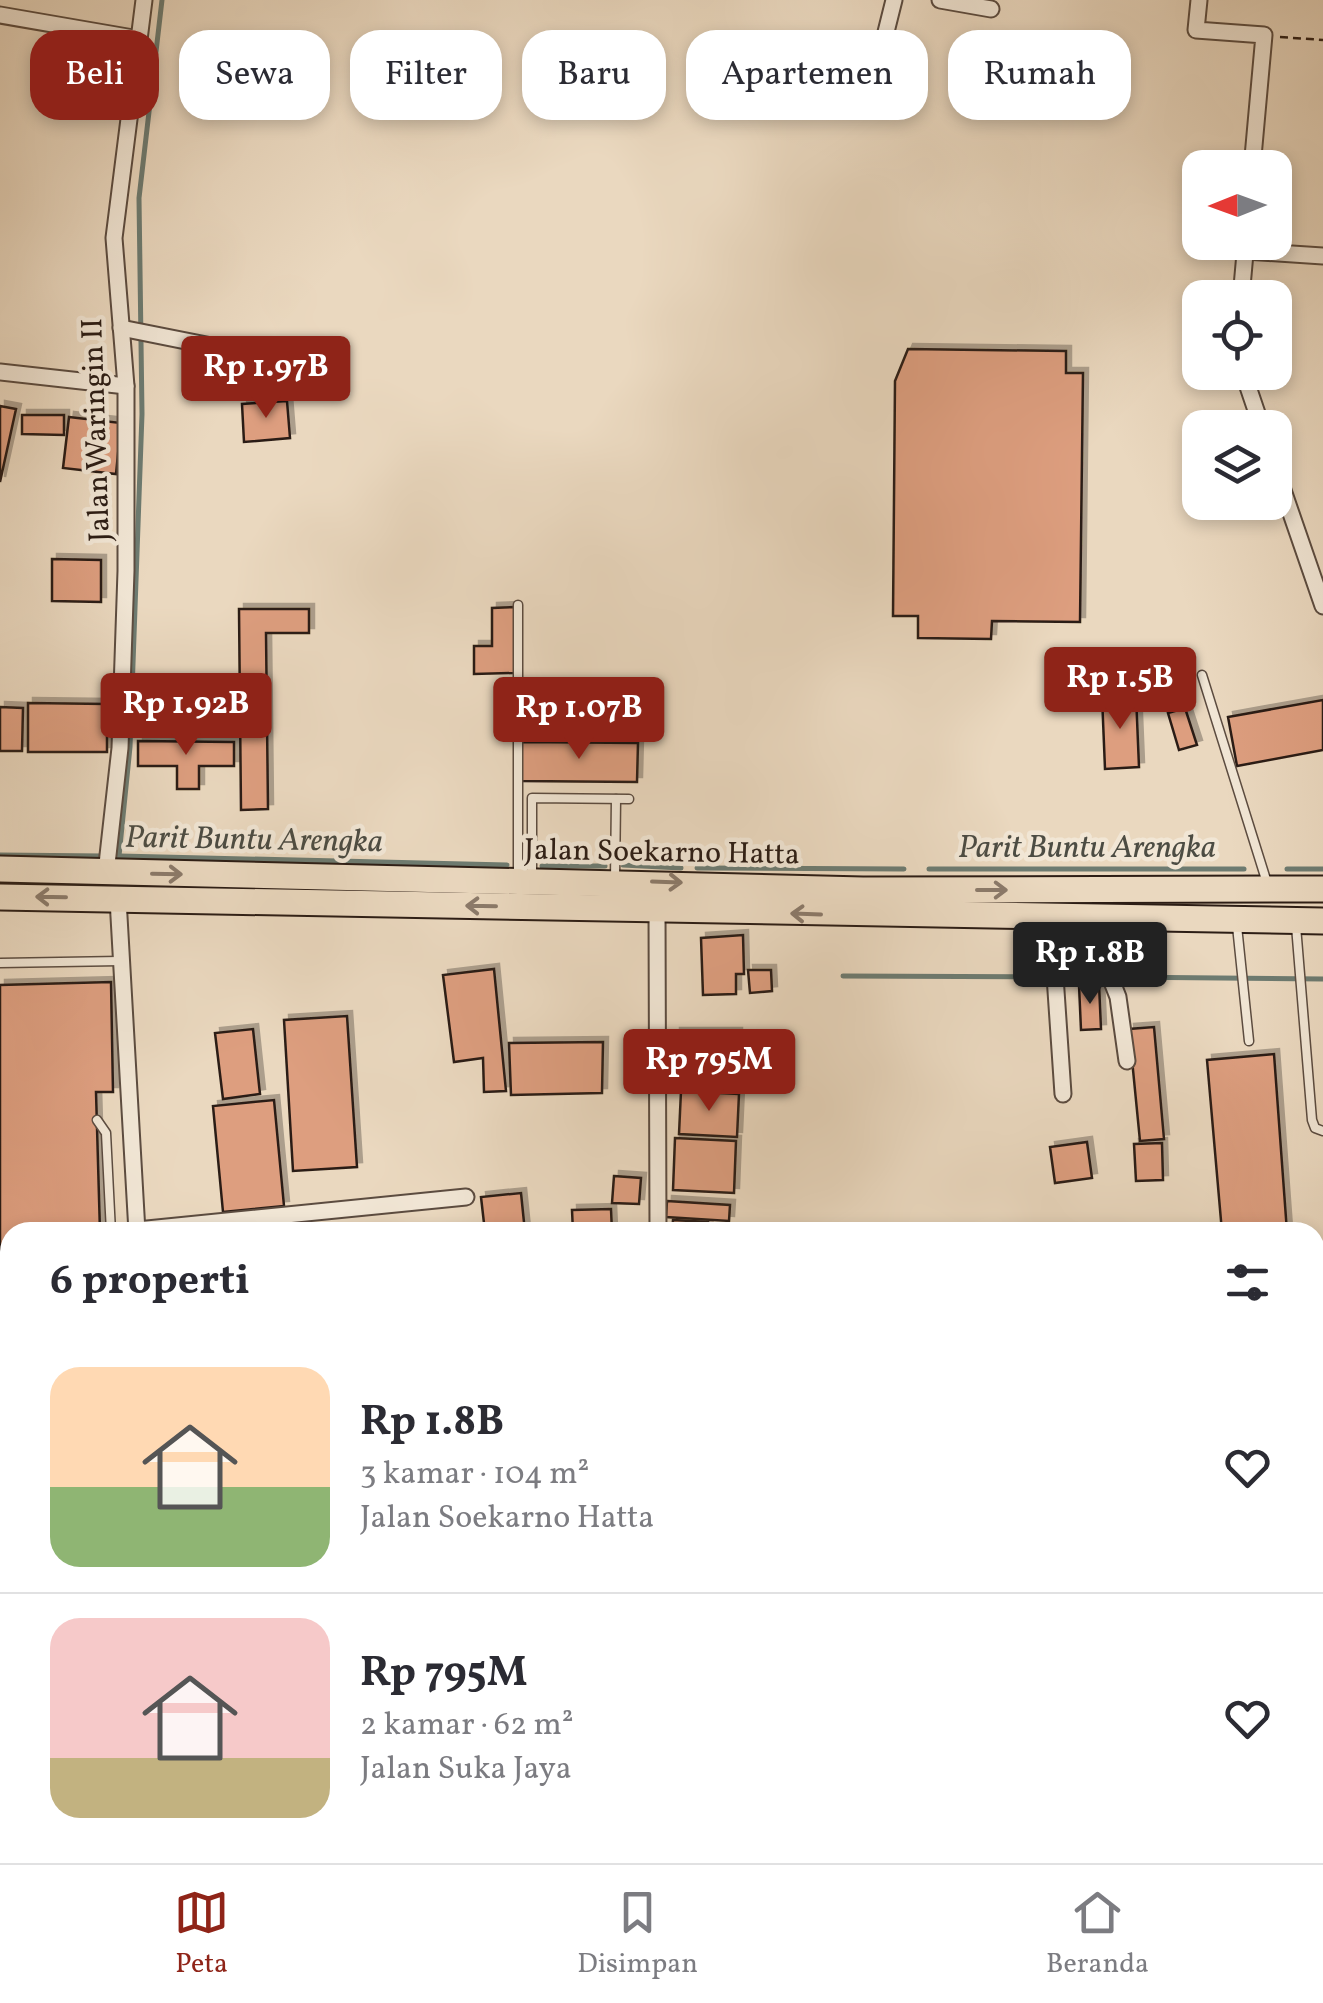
<!DOCTYPE html>
<html lang="id">
<head>
<meta charset="utf-8">
<style>
	:root { --surface:#fff; --page:#f2f2f3; --text:#2b2b33; --muted:#7c7c81; --line:#e1e1e2; --accent:#8f2418 }
	body { margin:0; font-family:Vollkorn,serif; background:var(--page); color:var(--text); height:100vh; display:flex; flex-direction:column; font-size:38px; white-space:nowrap }
	* { box-sizing:border-box; margin:0 }
	p { font-size:32px; color:var(--muted) }
	.icon { flex:none; width:55px; height:55px; fill:none; stroke:currentColor; stroke-width:2; stroke-linecap:round; stroke-linejoin:round }
	.map { position:relative; flex:1; overflow:hidden }
	.panel { position:absolute; left:0px; top:1222px; width:1325px; height:642px; display:flex; flex-direction:column; background:var(--surface); border-radius:30px 30px 0 0; box-shadow:0 5px 15px #0003 }
	.panel>* { flex:none }
	.top-card { position:absolute; left:30px; top:30px; width:1265px; height:90px; display:flex; gap:20px }
	.needle { width:65px; rotate:269deg }
	.tools { position:absolute; left:1182px; top:150px; display:grid; gap:20px }
	.tools a { display:grid; place-items:center; width:110px; height:110px; border-radius:20px; background:var(--surface); box-shadow:0 5px 15px #0003; font-size:50px }
	.price { position:absolute; translate:-50% -85px; padding:0 22px; border-radius:10px; background:var(--accent); color:#fff; font-size:32px; line-height:65px; filter:drop-shadow(0 2px 5px #0008) }
	.price::after { content:''; position:absolute; left:50%; top:60px; width:30px; height:22px; margin-left:-15px; background:inherit; clip-path:polygon(0 0,100% 0,50% 100%) }
	.price.on { background:#222; color:#fff }
	ul { padding:0; list-style:none }
	li { display:flex; align-items:center; gap:30px; height:250px; padding:0 50px }
	li+li { border-top:2px solid var(--line) }
	li span { display:grid; place-items:center; flex:none; width:280px; height:200px; border-radius:30px; color:#555 }
	li>.icon { margin-inline-start:auto }
	span .icon { width:120px; height:120px; fill:#fffc; stroke-width:1 }
	li b { font-size:42px }
	h2 { display:flex; justify-content:space-between; align-items:center; height:120px; padding:0 50px; font-size:42px }
	.tag { padding:0 35px; border-radius:30px; background:var(--surface); box-shadow:0 5px 15px #0003; font-size:35px; line-height:90px }
	.tag.on { background:var(--accent); color:#fff }
	.tabs { display:flex; justify-content:space-around; align-items:center; height:140px; border-top:2px solid var(--line); background:var(--surface); font-size:28px; color:var(--muted) }
	.tabs a { display:grid; justify-items:center; gap:5px }
	.tabs .on { color:var(--accent) }
	.map>svg:first-child { display:block }
	.lines { fill:none; stroke-linecap:round; stroke-linejoin:round }
	.stream { stroke:#6d7b71; stroke-width:5 }
	.building { fill:#dd9e7f; stroke:#2c1d15; stroke-width:2.5; filter:url(#shadow) }
	.lane-casing { stroke:#5c4c40; stroke-width:11 }
	.street-casing { stroke:#5c4c40; stroke-width:19 }
	.primary-casing { stroke:#2c1d15; stroke-width:29 }
	.path { stroke:#2c1d15; stroke-width:2.5; stroke-dasharray:8 5; stroke-linecap:butt }
	.lane { stroke:#f1e6d5; stroke-width:8 }
	.street { stroke:#f1e6d5; stroke-width:15 }
	.primary { stroke:#ead8bf; stroke-width:25 }
	.oneway { stroke:#8b7a6a }
	.labels { text-anchor:middle; stroke-width:9; stroke-linejoin:round; paint-order:stroke }
	.street-label { font-size:30px; fill:#2c1d15; stroke:#f1e6d5 }
	.water-label { font-size:32px; font-style:italic; fill:#4c4c43; stroke:#f1e6d5 }
</style>
</head>
<body>
<div class="map">
<svg width="1323" height="1863" viewBox="0 0 1323 1863">
	<defs>
		<filter id="shadow"><feDropShadow dx="5" dy="-5" stdDeviation="0" flood-color="#0004"/></filter>
	</defs>
	<rect width="100%" height="100%" fill="#ead8bf"/>
	<filter id="stains"><feTurbulence type="fractalNoise" baseFrequency=".002" numOctaves="4"/><feColorMatrix values="0 0 0 0 .2 0 0 0 0 .09 0 0 0 0 .02 0 0 0 .5 -.17"/></filter>
	<radialGradient id="worn" r=".72"><stop offset=".6" stop-color="#630" stop-opacity="0"/><stop offset="1" stop-color="#630" stop-opacity=".3"/></radialGradient>
	<g class="lines">
		<g class="stream">
			<polyline points="0,855 104,856"/>
			<polyline points="119,856 130,747 142,414 139,198 162,0"/>
			<polyline points="120,856 507,865"/>
			<polyline points="623,865 681,868"/>
			<polyline points="542,866 605,866"/>
			<polyline points="697,868 904,869"/>
			<polyline points="929,869 1244,869"/>
			<polyline points="1287,869 1323,869"/>
			<polyline points="843,976 1105,977"/>
			<polyline points="1116,977 1323,979"/>
			<polyline points="1039,1855 1040,1863"/>
		</g>
	</g>
	<g class="building">
		<polygon points="908,349 1066,351 1066,373 1083,373 1080,622 992,621 991,639 918,638 918,616 893,616 895,381"/>
		<polygon points="287,401 290,438 244,442 242,404"/>
		<polygon points="0,406 16,409 0,482"/>
		<polygon points="22,415 64,415 64,435 22,434"/>
		<polygon points="69,417 121,423 116,474 63,468"/>
		<polygon points="52,559 101,560 101,602 52,601"/>
		<polygon points="515,607 515,673 474,674 474,646 492,646 492,608"/>
		<polygon points="239,609 309,609 309,633 266,633 268,809 241,810"/>
		<polygon points="1136,695 1139,767 1105,769 1102,696"/>
		<polygon points="1323,700 1323,750 1237,766 1228,717"/>
		<polygon points="28,703 107,704 107,752 28,752"/>
		<polygon points="0,707 23,708 22,751 0,751"/>
		<polygon points="1185,708 1197,745 1179,750 1168,713"/>
		<polygon points="138,741 234,742 234,766 199,766 199,789 177,789 177,766 138,766"/>
		<polygon points="520,742 638,743 637,782 520,781"/>
		<polygon points="743,935 744,974 736,974 736,994 703,995 701,938"/>
		<polygon points="494,969 506,1091 484,1092 483,1058 454,1062 443,975"/>
		<polygon points="748,970 771,970 772,991 750,993"/>
		<polygon points="111,982 113,1092 96,1092 100,1232 10,1232 10,1309 0,1309 0,985"/>
		<polygon points="1099,984 1101,1029 1081,1030 1079,985"/>
		<polygon points="347,1016 357,1167 293,1171 284,1020"/>
		<polygon points="1154,1027 1164,1139 1140,1141 1129,1029"/>
		<polygon points="253,1029 260,1094 223,1099 215,1033"/>
		<rect x="675" y="1033" width="62" height="52"/>
		<polygon points="603,1042 602,1093 511,1095 509,1043"/>
		<polygon points="1274,1054 1287,1232 1222,1232 1207,1060"/>
		<polygon points="681,1091 739,1094 737,1137 679,1134"/>
		<polygon points="274,1100 284,1206 223,1212 213,1106"/>
		<polygon points="675,1138 736,1141 734,1193 673,1190"/>
		<polygon points="1087,1142 1092,1178 1055,1183 1050,1147"/>
		<polygon points="1162,1143 1163,1180 1136,1181 1134,1144"/>
		<polygon points="614,1176 641,1178 639,1204 612,1203"/>
		<polygon points="521,1193 525,1232 485,1232 481,1197"/>
		<polygon points="667,1201 730,1205 729,1221 666,1217"/>
		<polygon points="611,1209 612,1232 573,1232 572,1210"/>
		<polygon points="673,1220 708,1222 707,1232 672,1232"/>
		<polygon points="1,1349 10,1349 10,1537 0,1537"/>
		<polygon points="6,1558 10,1558 10,1615 9,1615"/>
		<polygon points="10,1640 10,1666 3,1668 0,1643"/>
		<polygon points="10,1726 10,1780 4,1781 1,1727"/>
		<polygon points="10,1814 10,1849 0,1850 0,1815"/>
		<polygon points="0,1851 10,1851 15,1863 0,1863"/>
		<polygon points="231,1855 274,1855 274,1856 232,1859"/>
		<polygon points="296,1855 321,1855 319,1863 295,1863"/>
		<polygon points="453,1855 470,1855 468,1863 451,1863"/>
		<polygon points="505,1855 532,1855 531,1863 505,1863"/>
		<polygon points="655,1855 690,1856 690,1863 655,1863"/>
		<polygon points="732,1855 768,1855 765,1863 729,1863"/>
		<polygon points="800,1855 837,1855 837,1863 801,1863"/>
		<rect x="915" y="1855" width="45" height="8"/>
	</g>
	<g class="lines">
		<defs>
			<g id="lane">
				<polyline points="1202,675 1268,886"/>
				<polyline points="532,875 532,798 629,799"/>
				<polyline points="518,876 518,605"/>
				<polyline points="615,879 616,799"/>
				<polyline points="1237,926 1249,1041"/>
				<polyline points="1296,926 1312,1120 1315,1128 1323,1131"/>
				<polyline points="0,963 120,961"/>
				<polyline points="97,1120 106,1133 111,1232"/>
				<polyline points="0,1320 10,1320"/>
			</g>
			<g id="street">
				<polyline points="940,0 991,9"/>
				<polyline points="1199,0 1196,30 1264,35 1252,168"/>
				<polyline points="0,15 139,39"/>
				<polyline points="867,108 894,0"/>
				<polyline points="1245,251 1323,256"/>
				<polyline points="1241,298 1246,242"/>
				<polyline points="121,328 281,360"/>
				<polyline points="0,372 126,386"/>
				<polyline points="1243,372 1262,428"/>
				<polyline points="1275,467 1323,606"/>
				<polyline points="106,873 120,748 126,571 126,386 114,238 144,0"/>
				<polyline points="118,899 137,1232"/>
				<polyline points="657,910 658,1232"/>
				<polyline points="1051,917 1063,1094"/>
				<polyline points="1102,921 1105,964 1118,997 1127,1061"/>
				<polyline points="137,1230 466,1197"/>
				<polyline points="0,1623 10,1622"/>
				<polyline points="86,1855 87,1863"/>
				<polyline points="350,1855 368,1863"/>
				<polyline points="786,1855 786,1863"/>
				<polyline points="900,1855 900,1863"/>
				<polyline points="1020,1855 1020,1863"/>
				<polyline points="625,1863 625,1855"/>
			</g>
			<g id="primary">
				<polyline points="0,869 863,890 1323,889"/>
				<polyline points="0,897 1323,921"/>
			</g>
		</defs>
		<use href="#lane" class="lane-casing"/>
		<use href="#street" class="street-casing"/>
		<use href="#primary" class="primary-casing"/>
		<g class="path">
			<polyline points="1280,37 1323,40"/>
			<polyline points="0,1571 2,1607"/>
		</g>
		<use href="#lane" class="lane"/>
		<use href="#street" class="street"/>
		<use href="#primary" class="primary"/>
	</g>
	<defs><path id="oneway-shaft" d="M-6 0H5M1.5-3L5.5 0L1.5 3" fill="none" stroke-width="1.6" stroke-linecap="round" stroke-linejoin="round" transform="scale(2.5)"/></defs>
	<g class="oneway">
		<use href="#oneway-shaft" transform="translate(167 874) rotate(1)"/>
		<use href="#oneway-shaft" transform="translate(667 882) rotate(2)"/>
		<use href="#oneway-shaft" transform="translate(992 890)"/>
		<use href="#oneway-shaft" transform="translate(51 897) rotate(-179)"/>
		<use href="#oneway-shaft" transform="translate(481 906) rotate(-179)"/>
		<use href="#oneway-shaft" transform="translate(806 914) rotate(-178)"/>
	</g>
	<g class="labels">
		<g class="street-label">
			<text transform="translate(95 430) rotate(-92)" y="10">Jalan Waringin II</text>
			<text transform="translate(662 851) rotate(1)" y="10">Jalan Soekarno Hatta</text>
		</g>
		<g class="water-label">
			<text transform="translate(254 838) rotate(1)" y="11">Parit Buntu Arengka</text>
			<text x="1087" y="857">Parit Buntu Arengka</text>
		</g>
	</g>
	<rect width="100%" height="100%" filter="url(#stains)"/>
	<rect width="100%" height="100%" fill="url(#worn)"/>
</svg>
<div class="tools">
<a><svg class="needle" viewBox="-14 -14 28 28"><path d="M0-13l5 13h-10z" fill="#e53935"/><path d="M0 13l5-13h-10z" fill="#7c7c81"/></svg></a>
<a><svg class="icon" aria-label="locate" viewBox="0 0 24 24"><circle cx="12" cy="12" r="6"/><path d="M12 2v4M12 18v4M2 12h4M18 12h4"/></svg></a>
<a><svg class="icon" aria-label="layers" viewBox="0 0 24 24"><path d="M12 4l9 5-9 5-9-5zM3 14l9 5 9-5"/></svg></a>
</div>
<b class="price" style="left:266px;top:421px">Rp 1.97B</b>
<b class="price" style="left:1120px;top:732px">Rp 1.5B</b>
<b class="price" style="left:186px;top:758px">Rp 1.92B</b>
<b class="price" style="left:579px;top:762px">Rp 1.07B</b>
<b class="price on" style="left:1090px;top:1007px">Rp 1.8B</b>
<b class="price" style="left:709px;top:1114px">Rp 795M</b>
<div class="top-card">
<a class="tag on">Beli</a>
<a class="tag">Sewa</a>
<a class="tag">Filter</a>
<a class="tag">Baru</a>
<a class="tag">Apartemen</a>
<a class="tag">Rumah</a>
</div>
<section class="panel">
<h2>6 properti<svg class="icon" aria-label="filters" viewBox="0 0 24 24"><path d="M4 7h16M4 17h16"/><circle cx="9" cy="7" r="2"/><circle cx="15" cy="17" r="2"/></svg></h2>
<ul>
<li><span style="background:linear-gradient(#ffd9b3 60%,#8fb573 0)"><svg class="icon" aria-label="home" viewBox="0 0 24 24"><path d="M3 11l9-7 9 7M6 9v11h12V9"/></svg></span><div><b>Rp 1.8B</b><p>3 kamar · 104 m²</p><p>Jalan Soekarno Hatta</p></div><svg class="icon" aria-label="heart" viewBox="0 0 24 24"><path d="M12 20l-8-8c-3-5 5-10 8-4 3-6 11-1 8 4z"/></svg></li>
<li><span style="background:linear-gradient(#f6c9c9 70%,#c2b280 0)"><svg class="icon" aria-label="home" viewBox="0 0 24 24"><path d="M3 11l9-7 9 7M6 9v11h12V9"/></svg></span><div><b>Rp 795M</b><p>2 kamar · 62 m²</p><p>Jalan Suka Jaya</p></div><svg class="icon" aria-label="heart" viewBox="0 0 24 24"><path d="M12 20l-8-8c-3-5 5-10 8-4 3-6 11-1 8 4z"/></svg></li>
</ul>
</section>
</div>
<nav class="tabs">
<a class="on"><svg class="icon" aria-label="map" viewBox="0 0 24 24"><path d="M3 6l6-2 6 2 6-2v14l-6 2-6-2-6 2zM9 4v14M15 6v14"/></svg>Peta</a>
<a><svg class="icon" aria-label="saved" viewBox="0 0 24 24"><path d="M7 4h10v16l-5-4-5 4z"/></svg>Disimpan</a>
<a><svg class="icon" aria-label="home" viewBox="0 0 24 24"><path d="M3 11l9-7 9 7M6 9v11h12V9"/></svg>Beranda</a>
</nav>
</body>
</html>
